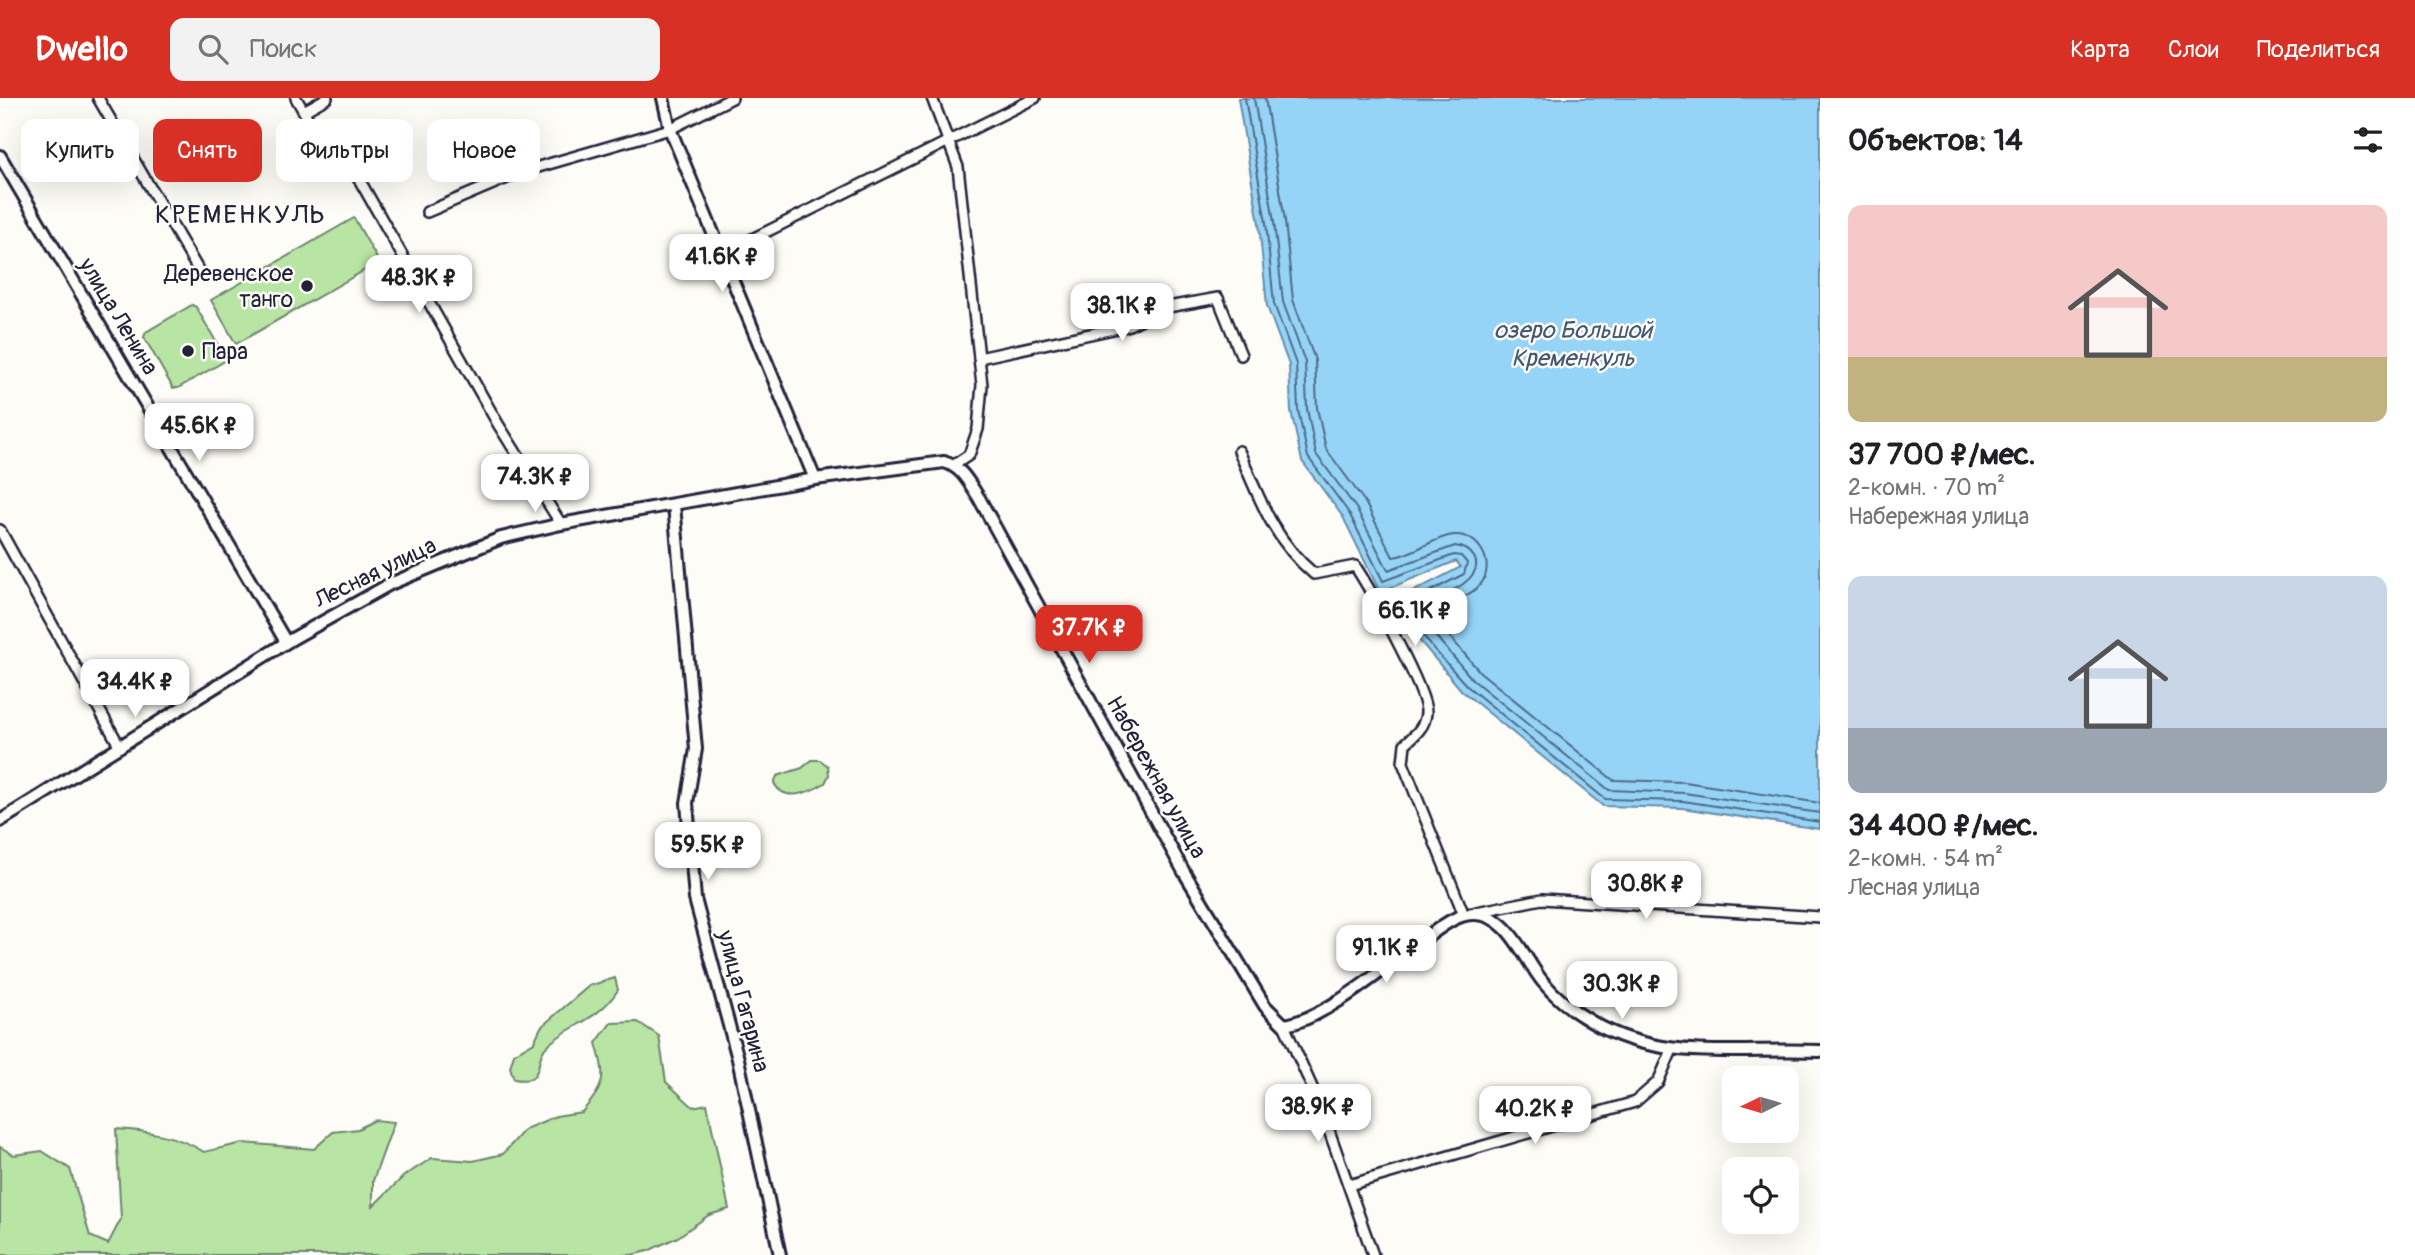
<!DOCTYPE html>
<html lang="ru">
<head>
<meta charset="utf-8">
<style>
	:root { --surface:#fff; --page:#f2f2f2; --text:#202124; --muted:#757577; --accent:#d93025 }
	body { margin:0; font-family:Pangolin,sans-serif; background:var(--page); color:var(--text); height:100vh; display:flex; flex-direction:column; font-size:26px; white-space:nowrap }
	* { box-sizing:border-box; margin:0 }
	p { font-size:23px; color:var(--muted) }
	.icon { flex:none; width:38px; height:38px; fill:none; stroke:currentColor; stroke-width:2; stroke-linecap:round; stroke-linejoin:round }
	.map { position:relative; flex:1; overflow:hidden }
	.side { display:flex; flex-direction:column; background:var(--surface); width:595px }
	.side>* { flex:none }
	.top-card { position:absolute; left:21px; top:21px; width:665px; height:63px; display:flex; gap:14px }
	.needle { width:46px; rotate:265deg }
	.controls { position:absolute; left:1722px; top:968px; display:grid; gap:14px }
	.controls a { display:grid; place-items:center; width:77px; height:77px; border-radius:14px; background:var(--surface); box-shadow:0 7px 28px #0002; font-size:35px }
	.price { position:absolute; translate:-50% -60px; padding:0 16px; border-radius:14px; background:#fff; color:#222; font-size:23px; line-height:46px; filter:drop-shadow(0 2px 4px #0008) }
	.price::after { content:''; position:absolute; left:50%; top:42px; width:21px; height:16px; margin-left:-10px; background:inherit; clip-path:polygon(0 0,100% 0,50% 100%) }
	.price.on { background:var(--accent); color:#fff }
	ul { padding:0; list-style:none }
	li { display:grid; align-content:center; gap:14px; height:371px; padding:0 28px }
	li span { display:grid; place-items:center; height:217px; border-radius:14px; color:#555 }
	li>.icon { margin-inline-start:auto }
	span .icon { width:126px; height:126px; fill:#fffc; stroke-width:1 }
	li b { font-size:30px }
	h2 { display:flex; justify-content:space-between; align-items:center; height:84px; padding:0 28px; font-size:30px }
	.tag { padding:0 24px; border-radius:14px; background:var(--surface); box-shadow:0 7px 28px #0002; font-size:24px; line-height:63px }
	.tag.on { background:var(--accent); color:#fff }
	header { display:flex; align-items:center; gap:42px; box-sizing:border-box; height:98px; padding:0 35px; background:var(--accent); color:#fff }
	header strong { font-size:33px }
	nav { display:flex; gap:38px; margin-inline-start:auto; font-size:24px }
	.search { width:490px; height:63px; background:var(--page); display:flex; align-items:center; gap:18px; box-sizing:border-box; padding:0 24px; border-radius:14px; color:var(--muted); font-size:26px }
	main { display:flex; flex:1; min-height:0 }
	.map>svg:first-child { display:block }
	.green { fill:#b8e5a3; stroke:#6d846f; stroke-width:2 }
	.water { fill:#95d4f6; stroke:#678dab; stroke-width:2 }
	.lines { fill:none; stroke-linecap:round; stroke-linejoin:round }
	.shore { stroke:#506986; stroke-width:2 }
	.minor-casing { stroke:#22223b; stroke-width:14 }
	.tertiary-casing { stroke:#22223b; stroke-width:16 }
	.minor { stroke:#fdfcf7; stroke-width:9 }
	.tertiary { stroke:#fdfcf7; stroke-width:10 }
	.poi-dot { fill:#22223b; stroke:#fdfcf7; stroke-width:2.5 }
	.labels { text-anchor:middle; stroke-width:5; stroke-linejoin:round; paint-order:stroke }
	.poi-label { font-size:23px; fill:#22223b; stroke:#fdfcf7; text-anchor:end }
	.street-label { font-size:23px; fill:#22223b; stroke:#fdfcf7 }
	.water-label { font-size:24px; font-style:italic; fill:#445773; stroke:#fdfcf7 }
	.quarter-label { font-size:26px; letter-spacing:2px; fill:#22223b; stroke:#fdfcf7 }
</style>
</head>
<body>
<header>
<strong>Dwello</strong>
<div class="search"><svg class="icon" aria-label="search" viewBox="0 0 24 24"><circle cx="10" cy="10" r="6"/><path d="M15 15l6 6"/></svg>Поиск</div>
<nav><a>Карта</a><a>Слои</a><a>Поделиться</a></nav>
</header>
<main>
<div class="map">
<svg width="1820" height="1157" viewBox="0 0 1820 1157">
	<rect width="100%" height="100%" fill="#fdfcf7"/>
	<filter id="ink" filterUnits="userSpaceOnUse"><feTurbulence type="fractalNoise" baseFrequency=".0143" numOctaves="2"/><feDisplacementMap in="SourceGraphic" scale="14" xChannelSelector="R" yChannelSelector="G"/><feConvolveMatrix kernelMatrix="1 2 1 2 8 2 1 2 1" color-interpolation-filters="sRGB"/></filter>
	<g filter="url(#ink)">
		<g class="green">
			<polygon points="354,120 379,164 236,246 211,202"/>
			<polygon points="192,207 196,209 225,259 223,264 178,290 173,290 144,239 146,234"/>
			<path d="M812,662H820L828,668L829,677L825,685C809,695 784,705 774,685L777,678L802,670Z"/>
			<path d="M615,880L618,892C598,923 571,926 548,947C532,960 548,987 514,981L510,969L514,956L534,944L541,929L589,888Z"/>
			<path d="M638,924L659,938L666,984L693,1009L707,1006L729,1111L709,1117L678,1139L648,1153L631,1157H0V1049L14,1057L42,1053L70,1071L90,1138L108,1146L121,1121L116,1031C148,1033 177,1037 204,1054L243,1045L314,1051L333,1034L358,1031L375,1022L394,1024L373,1083V1108L404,1078L432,1060L473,1063L503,1056L525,1031L556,1018L582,1014C606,986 606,980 596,945L611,925Z"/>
		</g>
		<polygon class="water" points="1238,0 1820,0 1820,731 1682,710 1603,708 1462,593 1389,506 1461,469 1456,463 1380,494 1343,419 1302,363 1291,313 1289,267 1267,208 1259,126"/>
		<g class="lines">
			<g class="shore">
				<polyline points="1245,0 1266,125 1274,206 1296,266 1298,312 1308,359 1349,415 1383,483 1454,457 1461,458 1467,465 1464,476 1402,508 1432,549 1467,588 1605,701 1683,703 1820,724"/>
				<path d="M1254,0L1274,124L1283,204L1305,264L1307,311L1316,356L1356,410L1388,472L1455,448C1464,449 1470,452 1474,459C1488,483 1433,501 1417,510L1416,515L1473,582L1609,692L1684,695L1820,715"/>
				<path d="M1265,0L1285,123L1293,202L1315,262L1317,310L1326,351L1365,404L1393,459C1414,457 1433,439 1454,437C1479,435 1497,467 1480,487C1469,499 1447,506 1433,513L1432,518L1480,574L1613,682L1685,684L1820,705"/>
			</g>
			<defs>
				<g id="minor">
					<polyline points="98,0 200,175"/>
					<polyline points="296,0 318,38 347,60 498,326 561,426"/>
					<polyline points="932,0 958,69 982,287 978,331 969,357 954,367"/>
					<polyline points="304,13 327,0"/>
					<polyline points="427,114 521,74 670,31 732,0"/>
					<polyline points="722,156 1035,0"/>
					<polyline points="979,260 1127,228 1168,209 1218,200 1241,257"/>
					<path d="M1239,353C1259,400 1274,443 1314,476L1355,468C1369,489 1428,595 1426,615C1425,629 1415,637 1405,646L1403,665L1464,817"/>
					<polyline points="0,432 120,649"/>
					<polyline points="1476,814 1542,801 1820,819"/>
					<polyline points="1284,927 1320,1007 1373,1157"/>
					<polyline points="1349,1087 1635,1004 1658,984 1672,952"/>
				</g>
				<g id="tertiary">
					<polyline points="663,0 670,31 815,381"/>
					<polyline points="0,58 286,544"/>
					<polyline points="674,407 696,651 687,705 695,801 738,961 780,1157"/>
					<path d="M0,723L292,541L390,486L501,440L561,426L815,381L944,364C962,369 969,385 979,400L1184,774L1265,908L1284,927C1325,922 1391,864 1427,839C1441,829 1456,816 1474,816C1508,815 1524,861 1543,884C1556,900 1573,913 1592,924C1662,966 1742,949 1820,953"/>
				</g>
			</defs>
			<use href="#minor" class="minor-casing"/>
			<use href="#tertiary" class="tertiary-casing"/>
			<use href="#minor" class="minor"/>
			<use href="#tertiary" class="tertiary"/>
		</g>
	</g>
	<g class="poi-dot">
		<circle cx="307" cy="188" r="7"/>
		<circle cx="188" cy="253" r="7"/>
	</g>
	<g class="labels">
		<g class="poi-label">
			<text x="293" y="183">Деревенское<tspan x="293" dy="26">танго</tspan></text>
			<text x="202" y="261" text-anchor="start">Пара</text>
		</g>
		<g class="street-label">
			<text transform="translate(119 218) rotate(59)" y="8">улица Ленина</text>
			<text transform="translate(375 474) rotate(-26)" y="8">Лесная улица</text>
			<text transform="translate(1157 679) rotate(61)" y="8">Набережная улица</text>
			<text transform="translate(744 903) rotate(75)" y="8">улица Гагарина</text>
		</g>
		<g class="water-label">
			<text x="1573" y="240">озеро Большой<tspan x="1573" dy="28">Кременкуль</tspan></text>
		</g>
		<g class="quarter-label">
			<text x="241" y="125">КРЕМЕНКУЛЬ</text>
		</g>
	</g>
</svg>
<div class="controls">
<a><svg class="needle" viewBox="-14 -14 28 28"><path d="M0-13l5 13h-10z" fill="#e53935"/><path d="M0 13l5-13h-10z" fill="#757577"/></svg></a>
<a><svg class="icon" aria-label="locate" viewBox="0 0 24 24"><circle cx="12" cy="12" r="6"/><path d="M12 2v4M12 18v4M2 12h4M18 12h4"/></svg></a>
</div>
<b class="price" style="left:722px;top:196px">41.6K ₽</b>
<b class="price" style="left:419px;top:217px">48.3K ₽</b>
<b class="price" style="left:1122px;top:245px">38.1K ₽</b>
<b class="price" style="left:199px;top:365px">45.6K ₽</b>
<b class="price" style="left:535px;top:416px">74.3K ₽</b>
<b class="price" style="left:1415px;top:550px">66.1K ₽</b>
<b class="price on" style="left:1089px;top:567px">37.7K ₽</b>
<b class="price" style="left:135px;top:621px">34.4K ₽</b>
<b class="price" style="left:708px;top:784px">59.5K ₽</b>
<b class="price" style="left:1646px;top:823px">30.8K ₽</b>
<b class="price" style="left:1386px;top:887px">91.1K ₽</b>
<b class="price" style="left:1622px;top:923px">30.3K ₽</b>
<b class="price" style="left:1318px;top:1046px">38.9K ₽</b>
<b class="price" style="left:1535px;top:1048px">40.2K ₽</b>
<div class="top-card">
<a class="tag">Купить</a>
<a class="tag on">Снять</a>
<a class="tag">Фильтры</a>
<a class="tag">Новое</a>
</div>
</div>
<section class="side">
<h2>Объектов: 14<svg class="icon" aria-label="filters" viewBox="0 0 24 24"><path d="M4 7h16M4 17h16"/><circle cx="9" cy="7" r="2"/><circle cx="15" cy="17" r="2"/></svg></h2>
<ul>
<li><span style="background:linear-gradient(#f6c9c9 70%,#c2b280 0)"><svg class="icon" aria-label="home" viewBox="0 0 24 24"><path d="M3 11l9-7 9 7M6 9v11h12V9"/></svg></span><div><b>37 700 ₽/мес.</b><p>2-комн. · 70 m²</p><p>Набережная улица</p></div></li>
<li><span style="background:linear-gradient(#c9d6e8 70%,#9aa5b1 0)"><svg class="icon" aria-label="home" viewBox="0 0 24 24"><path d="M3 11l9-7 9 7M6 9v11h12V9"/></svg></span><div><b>34 400 ₽/мес.</b><p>2-комн. · 54 m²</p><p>Лесная улица</p></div></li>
</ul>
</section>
</main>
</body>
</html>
